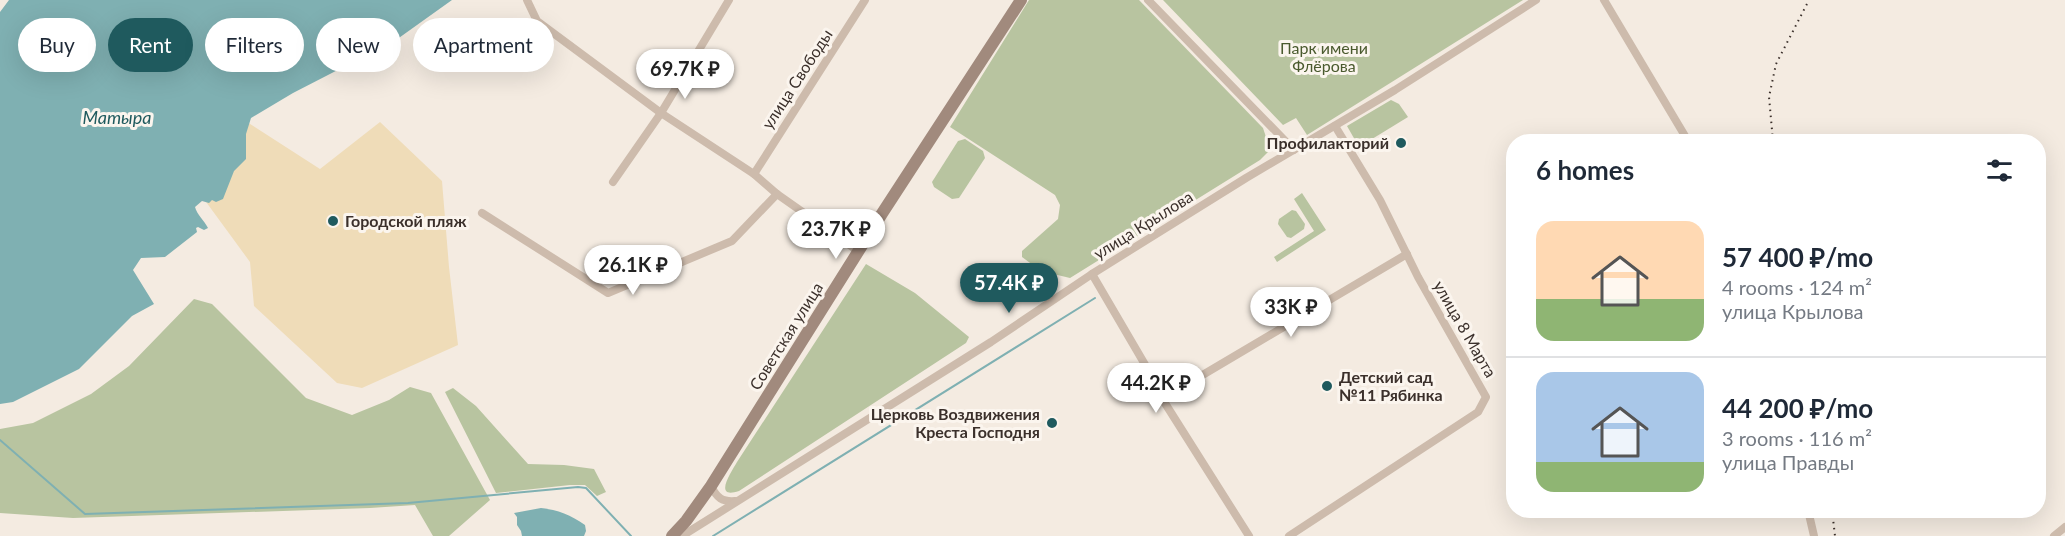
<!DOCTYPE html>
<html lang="en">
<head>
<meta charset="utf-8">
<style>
	:root { --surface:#fff; --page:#f6f6f7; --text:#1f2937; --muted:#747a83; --line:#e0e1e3; --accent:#1f5a5e }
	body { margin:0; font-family:Lato,sans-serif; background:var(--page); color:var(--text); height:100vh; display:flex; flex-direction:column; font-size:22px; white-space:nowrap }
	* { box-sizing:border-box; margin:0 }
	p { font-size:20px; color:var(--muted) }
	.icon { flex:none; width:33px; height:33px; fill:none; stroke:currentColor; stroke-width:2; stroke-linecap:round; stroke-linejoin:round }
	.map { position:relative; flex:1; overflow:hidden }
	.details { position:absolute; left:1506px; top:134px; width:540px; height:384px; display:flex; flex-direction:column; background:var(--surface); border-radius:24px; box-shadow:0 6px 24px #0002 }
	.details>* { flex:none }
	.banner { position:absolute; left:18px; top:18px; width:570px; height:54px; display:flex; gap:12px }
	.price { position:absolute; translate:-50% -51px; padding:0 14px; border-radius:21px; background:#fff; color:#222; font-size:20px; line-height:39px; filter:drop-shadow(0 2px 3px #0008) }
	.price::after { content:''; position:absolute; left:50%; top:36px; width:18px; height:14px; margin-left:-9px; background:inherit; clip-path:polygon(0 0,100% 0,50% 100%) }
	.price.active { background:var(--accent); color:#fff }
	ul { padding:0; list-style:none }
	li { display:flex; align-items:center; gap:18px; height:150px; padding:0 30px }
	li+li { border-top:2px solid var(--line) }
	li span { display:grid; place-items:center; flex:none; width:168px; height:120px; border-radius:18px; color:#555 }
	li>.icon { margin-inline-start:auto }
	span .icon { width:72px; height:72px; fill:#fffc; stroke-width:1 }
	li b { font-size:26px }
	h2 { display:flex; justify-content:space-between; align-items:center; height:72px; padding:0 30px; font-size:26px }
	.pill { padding:0 21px; border-radius:27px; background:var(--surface); box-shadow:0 6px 24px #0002; font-size:21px; line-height:54px }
	.pill.active { background:var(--accent); color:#fff }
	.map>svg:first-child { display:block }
	.green { fill:#b8c4a0 }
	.sand { fill:#efdcb8 }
	.water { fill:#7fb0b2 }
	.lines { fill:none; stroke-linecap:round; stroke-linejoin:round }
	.stream { stroke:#7fb0b2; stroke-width:2 }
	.street { stroke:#cdbbac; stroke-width:8 }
	.secondary { stroke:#a18a7d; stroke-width:12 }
	.rail { stroke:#3b302b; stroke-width:2; stroke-dasharray:1.5 4.5; stroke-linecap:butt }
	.poi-dot { fill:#1f5a5e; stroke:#fbf5ee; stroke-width:2 }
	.labels { text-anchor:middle; stroke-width:6; stroke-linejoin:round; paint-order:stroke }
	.park-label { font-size:16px; fill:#4a5a2e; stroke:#fbf5ee }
	.street-label { font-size:16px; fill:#3b302b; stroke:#fbf5ee }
	.poi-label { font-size:16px; font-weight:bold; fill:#3b302b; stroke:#fbf5ee; text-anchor:end }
	.water-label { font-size:18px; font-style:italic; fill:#1f5a5e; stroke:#fbf5ee }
</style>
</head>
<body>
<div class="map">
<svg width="2065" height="536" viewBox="0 0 2065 536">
	<rect width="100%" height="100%" fill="#f4ebe1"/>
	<g class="green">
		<polygon points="1029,0 1139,0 1263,128 1267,140 1268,152 1260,160 1070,278 1041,271 1022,257 1022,251 1058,219 1060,205 1055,195 950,127"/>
		<polygon points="1163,0 1523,0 1307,135 1296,118 1283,125"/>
		<polygon points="1391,100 1399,104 1408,117 1359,147 1347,126"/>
		<polygon points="965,139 983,151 985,158 959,198 952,199 934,187 932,182 958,141"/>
		<polygon points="1302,193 1326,230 1277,262 1274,257 1314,231 1294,199"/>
		<polygon points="1292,210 1296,211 1305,224 1304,229 1291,238 1287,237 1278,224 1279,219"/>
		<path d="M866,264L915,293L969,337L966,343L739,491C712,500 732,471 737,462Z"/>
		<polygon points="194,299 212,304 306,398 352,415 389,400 410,387 431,393 490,500 449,536 433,536 415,505 370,508 73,518 0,513 0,429 33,423 91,394 129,366"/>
		<polygon points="453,388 476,406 528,464 564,465 594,469 606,492 597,496 585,485 570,485 496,493 445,392"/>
	</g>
	<polygon class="sand" points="236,115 320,169 380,122 442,181 449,267 458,345 362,388 337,383 254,306 250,262 190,180"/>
	<g class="water">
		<path d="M9,0H452L396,40L293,93L251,118L246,134V159L234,171L223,199L216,202L212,200L209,203L202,201L195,207C197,215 204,220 208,228L204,230L198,227L196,228L197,232L165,257L141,258L133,270L154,304L132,316L79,369L13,402L0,404V12Z"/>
		<path d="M541,508C558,510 571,515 585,525L586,531L584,536H522L521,531L517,525V517L514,513Z"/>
	</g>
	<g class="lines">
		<g class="stream">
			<polyline points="0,440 85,514 408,503 578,487 586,488 631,536"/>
			<polyline points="713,536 1095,298"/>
		</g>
		<g class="street">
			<polyline points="527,0 537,21 661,113 754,174 777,194 858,251"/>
			<polyline points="1148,0 1294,150"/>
			<polyline points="1604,0 1688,141"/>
			<polyline points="754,174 865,0"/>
			<polyline points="613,182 661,113 729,0"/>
			<polyline points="482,213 608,293 732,241 777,194"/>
			<polyline points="1092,274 1147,368 1163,400 1249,536"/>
			<polyline points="1162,399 1407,254"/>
			<path d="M711,486C717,498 722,502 735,501"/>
			<polyline points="1808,510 1814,536"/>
			<polyline points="682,536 991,342 1092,274 1246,178 1395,90 1536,0"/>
			<polyline points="1289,536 1478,412 1486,397 1418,277 1380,200 1335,126"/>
			<polyline points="2054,536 2065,527"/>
		</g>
		<polyline class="secondary" points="672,536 686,521 711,486 883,212 1021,0"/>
		<g class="rail">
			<polyline points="1773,141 1769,97 1776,64 1809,0"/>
			<polyline points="1832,510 1835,536"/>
		</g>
	</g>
	<g class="poi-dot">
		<circle cx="1401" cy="143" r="6"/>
		<circle cx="333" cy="221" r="6"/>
		<circle cx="1327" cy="386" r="6"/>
		<circle cx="1052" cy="423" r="6"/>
	</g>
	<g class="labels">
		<g class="park-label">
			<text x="1324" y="54">Парк имени<tspan x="1324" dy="18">Флёрова</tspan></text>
		</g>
		<g class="street-label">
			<text transform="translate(797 79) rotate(-57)" y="6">улица Свободы</text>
			<text transform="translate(1143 225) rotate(-32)" y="6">улица Крылова</text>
			<text transform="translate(1465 329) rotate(60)" y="6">улица 8 Марта</text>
			<text transform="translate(786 336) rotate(-58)" y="6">Советская улица</text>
		</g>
		<g class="poi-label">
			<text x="1389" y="149">Профилакторий</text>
			<text x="345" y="227" text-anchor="start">Городской пляж</text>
			<text x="1339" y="383" text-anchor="start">Детский сад<tspan x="1339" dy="18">№11 Рябинка</tspan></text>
			<text x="1040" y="420">Церковь Воздвижения<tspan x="1040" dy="18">Креста Господня</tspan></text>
		</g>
		<g class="water-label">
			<text x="117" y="124">Матыра</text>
		</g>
	</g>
</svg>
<b class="price" style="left:685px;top:100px">69.7K ₽</b>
<b class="price" style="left:836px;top:260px">23.7K ₽</b>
<b class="price" style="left:633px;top:296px">26.1K ₽</b>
<b class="price active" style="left:1009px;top:314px">57.4K ₽</b>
<b class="price" style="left:1291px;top:338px">33K ₽</b>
<b class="price" style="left:1156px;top:414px">44.2K ₽</b>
<div class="banner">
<a class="pill">Buy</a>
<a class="pill active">Rent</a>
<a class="pill">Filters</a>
<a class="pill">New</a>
<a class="pill">Apartment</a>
</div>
<section class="details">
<h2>6 homes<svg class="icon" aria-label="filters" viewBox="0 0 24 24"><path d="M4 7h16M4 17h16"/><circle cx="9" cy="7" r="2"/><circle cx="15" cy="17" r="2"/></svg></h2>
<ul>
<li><span style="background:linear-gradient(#ffd9b3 65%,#8fb573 0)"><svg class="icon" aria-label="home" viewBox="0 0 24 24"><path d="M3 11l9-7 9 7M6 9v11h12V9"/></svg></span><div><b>57 400 ₽/mo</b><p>4 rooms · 124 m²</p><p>улица Крылова</p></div></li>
<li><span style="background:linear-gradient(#a9c7e8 75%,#8fb573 0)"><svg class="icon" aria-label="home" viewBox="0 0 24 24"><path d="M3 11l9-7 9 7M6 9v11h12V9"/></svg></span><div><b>44 200 ₽/mo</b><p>3 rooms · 116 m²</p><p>улица Правды</p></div></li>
</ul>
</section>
</div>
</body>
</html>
